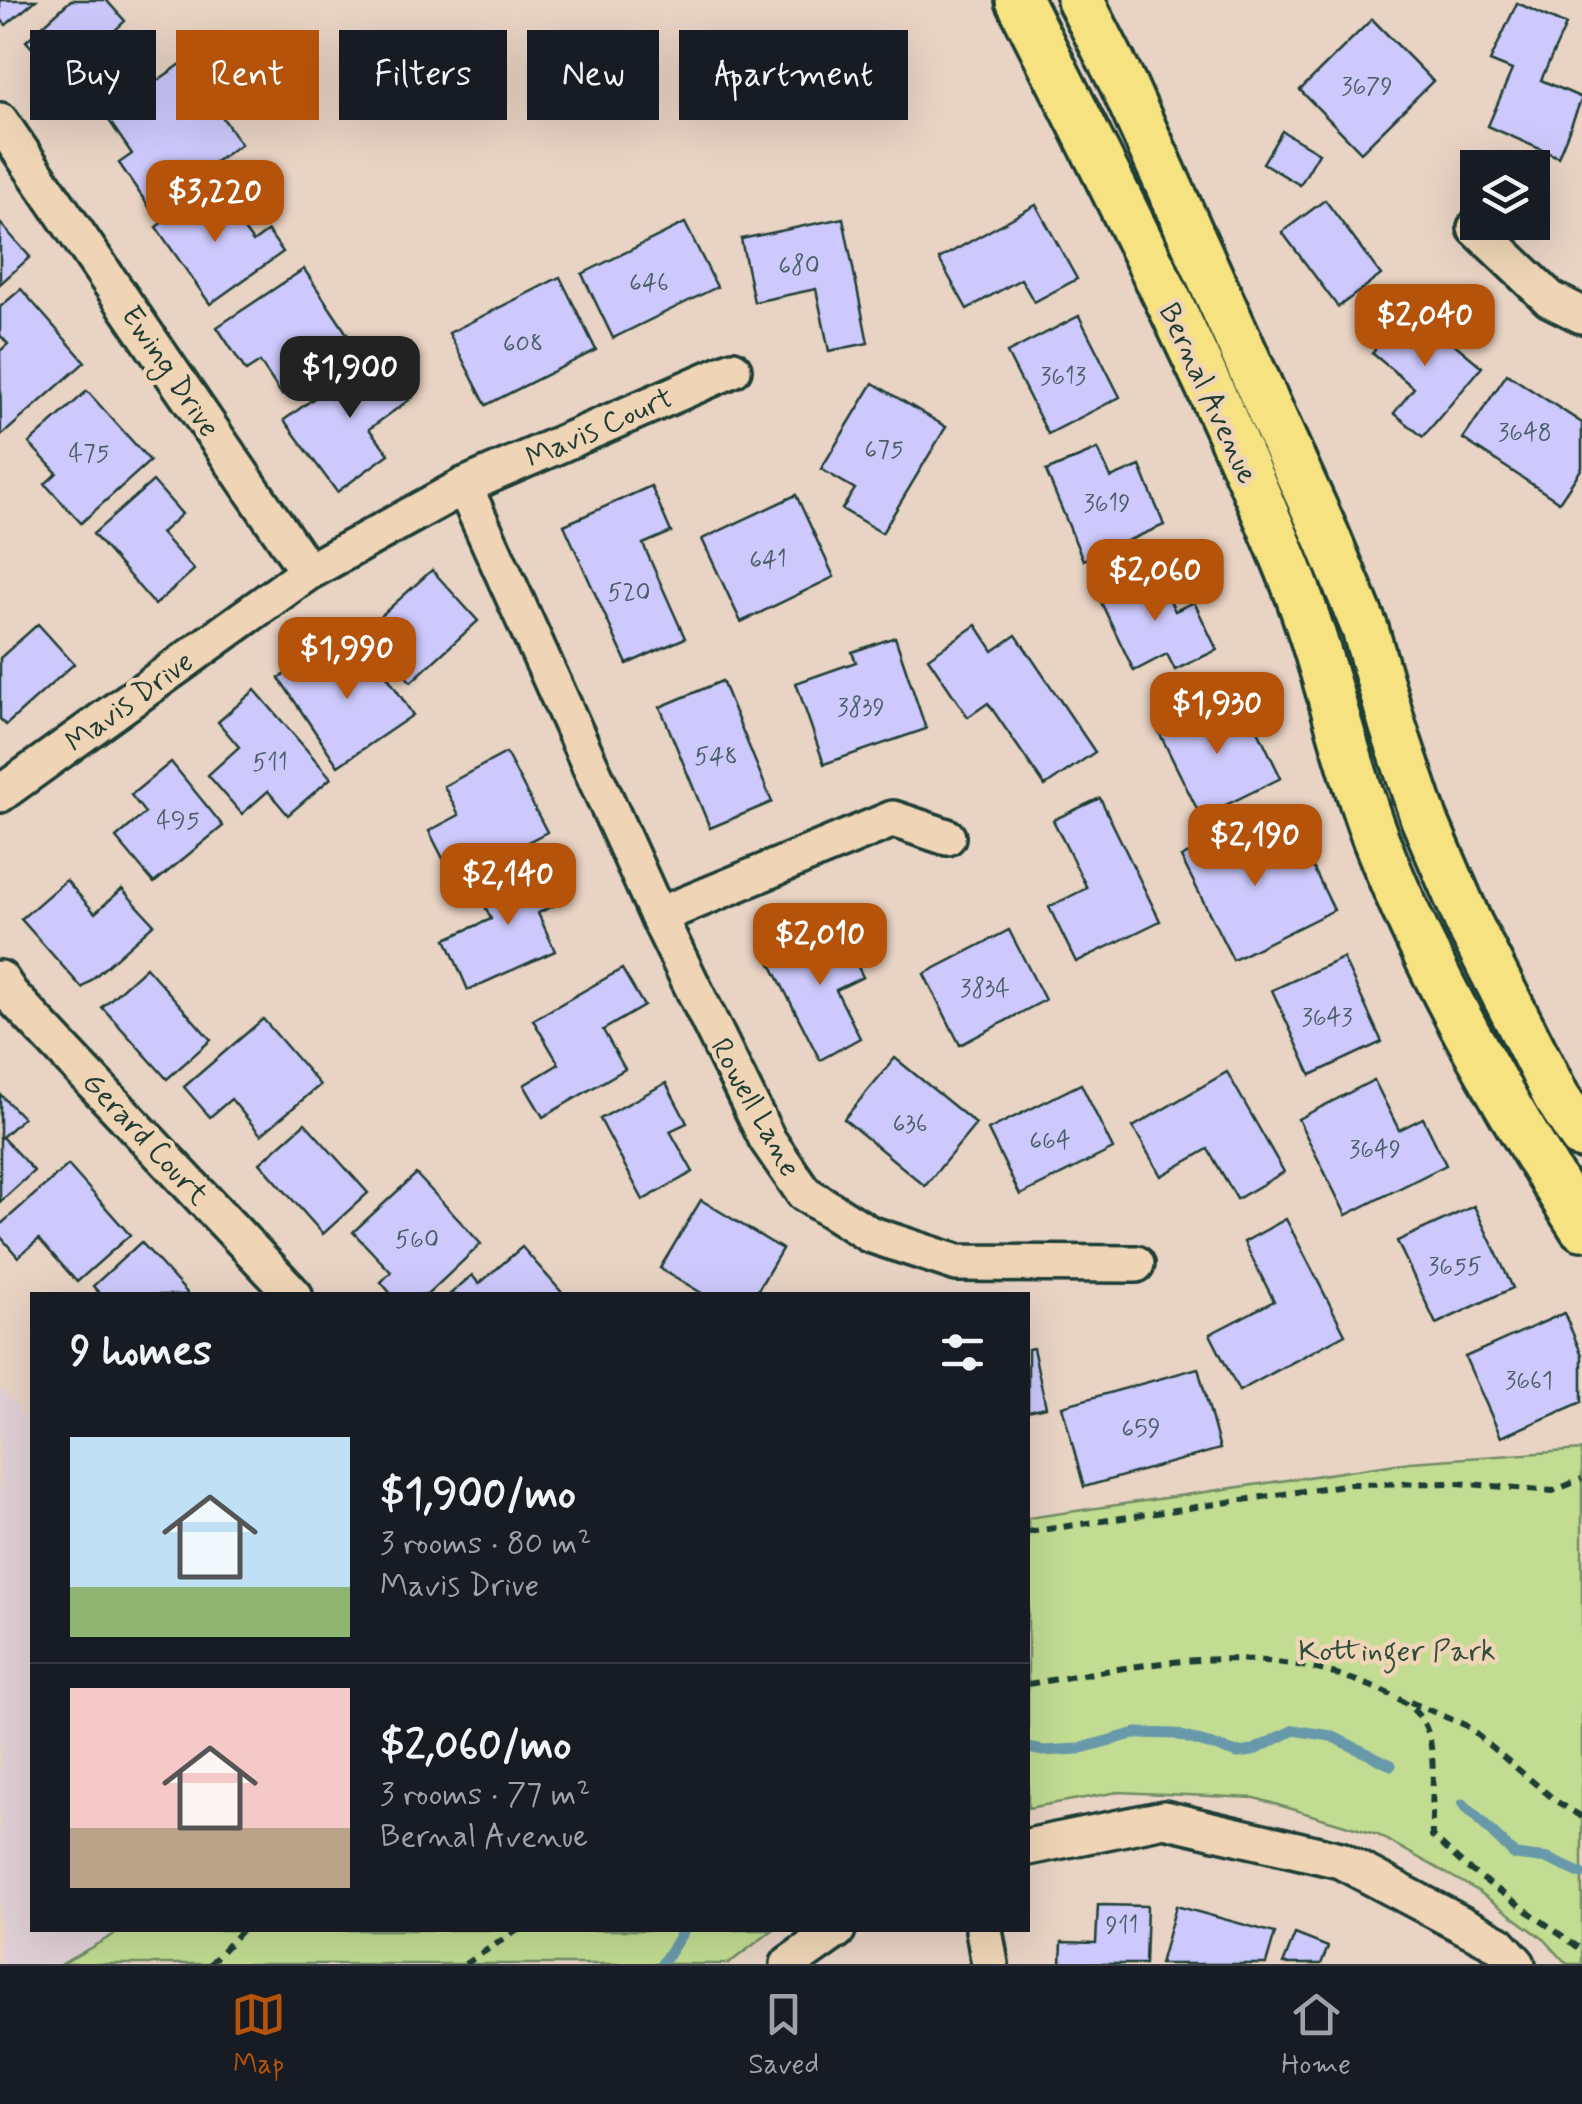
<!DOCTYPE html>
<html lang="en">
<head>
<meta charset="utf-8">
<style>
	:root { --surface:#171b24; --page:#242831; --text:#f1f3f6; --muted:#9ea1a6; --line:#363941; --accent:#b45309 }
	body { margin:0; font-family:Mynerve,sans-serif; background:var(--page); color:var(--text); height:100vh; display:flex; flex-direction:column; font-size:38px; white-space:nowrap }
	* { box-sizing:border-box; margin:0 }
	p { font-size:32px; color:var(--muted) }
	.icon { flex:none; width:55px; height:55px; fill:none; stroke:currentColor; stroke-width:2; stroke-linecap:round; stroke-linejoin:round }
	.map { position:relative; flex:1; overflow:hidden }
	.details { position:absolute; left:30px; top:1292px; width:1000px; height:640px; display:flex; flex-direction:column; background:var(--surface); border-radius:0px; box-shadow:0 10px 40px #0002 }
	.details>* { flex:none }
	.hud { position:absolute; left:30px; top:30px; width:1000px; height:90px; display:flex; gap:20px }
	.tools { position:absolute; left:1460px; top:150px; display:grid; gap:20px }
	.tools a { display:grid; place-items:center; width:90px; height:90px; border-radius:0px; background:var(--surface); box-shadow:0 10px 40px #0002; font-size:50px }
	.price { position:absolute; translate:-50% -85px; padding:0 22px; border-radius:20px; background:var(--accent); color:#fff; font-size:32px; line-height:65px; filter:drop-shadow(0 2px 5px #0008) }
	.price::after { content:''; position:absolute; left:50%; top:60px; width:30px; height:22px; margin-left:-15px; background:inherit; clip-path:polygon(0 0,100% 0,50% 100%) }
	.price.current { background:#222; color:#fff }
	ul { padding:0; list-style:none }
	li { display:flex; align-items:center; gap:30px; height:250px; padding:0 40px }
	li+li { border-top:2px solid var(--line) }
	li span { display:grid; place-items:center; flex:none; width:280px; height:200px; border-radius:0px; color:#555 }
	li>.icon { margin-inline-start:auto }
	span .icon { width:120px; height:120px; fill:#fffc; stroke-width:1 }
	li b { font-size:42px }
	h2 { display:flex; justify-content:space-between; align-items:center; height:120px; padding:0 40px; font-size:42px }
	.tag { padding:0 35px; border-radius:0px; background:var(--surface); box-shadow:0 10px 40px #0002; font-size:35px; line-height:90px }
	.tag.current { background:var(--accent); color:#fff }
	.tabs { display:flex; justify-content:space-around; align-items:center; height:140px; border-top:2px solid var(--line); background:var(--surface); font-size:28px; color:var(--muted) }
	.tabs a { display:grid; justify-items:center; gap:5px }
	.tabs .current { color:var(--accent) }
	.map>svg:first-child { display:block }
	.built { fill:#e0d0d5 }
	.green { fill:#c2dc92; stroke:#708c63; stroke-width:2.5 }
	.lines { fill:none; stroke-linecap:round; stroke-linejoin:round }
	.stream { stroke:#6799aa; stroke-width:11 }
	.building { fill:#cdc9fc; stroke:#1f3d34; stroke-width:2.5 }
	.minor-casing { stroke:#1f3d34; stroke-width:42 }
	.major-casing { stroke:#1f3d34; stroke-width:52 }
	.path { stroke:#1f3d34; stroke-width:6; stroke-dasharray:10 8; stroke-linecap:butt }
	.minor { stroke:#efd5b6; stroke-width:35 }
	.major { stroke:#f7e281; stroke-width:45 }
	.labels { text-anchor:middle; stroke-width:9; stroke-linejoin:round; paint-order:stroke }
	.number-label { font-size:25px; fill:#4a6066 }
	.street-label { font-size:30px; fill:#1f3d34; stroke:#efd5b6 }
	.park-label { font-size:30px; fill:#2f4d3d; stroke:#efd5b6 }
</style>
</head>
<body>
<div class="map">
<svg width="1582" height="1964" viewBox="0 0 1582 1964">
	<rect width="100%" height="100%" fill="#e8d3c4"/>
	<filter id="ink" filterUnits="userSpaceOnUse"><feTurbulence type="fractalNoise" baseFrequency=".01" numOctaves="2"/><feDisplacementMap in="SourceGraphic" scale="20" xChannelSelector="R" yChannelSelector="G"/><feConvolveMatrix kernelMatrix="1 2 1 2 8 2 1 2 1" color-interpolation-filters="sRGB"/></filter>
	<g filter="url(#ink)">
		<polygon class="built" points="0,1387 32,1425 32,1930 122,1930 62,1964 0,1964"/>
		<g class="green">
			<polygon points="1582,1450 1582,1964 1567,1964 1545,1940 1478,1891 1378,1835 1255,1798 1118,1792 1028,1808 1028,1518 1410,1462"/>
			<polygon points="122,1930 773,1930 728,1964 62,1964"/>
		</g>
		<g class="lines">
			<g class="stream">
				<polyline points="1028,1748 1044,1751 1078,1749 1136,1733 1175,1734 1238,1753 1252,1751 1294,1730 1331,1736 1391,1765"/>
				<polyline points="1463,1804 1515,1855 1548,1859 1582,1874"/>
				<polyline points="662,1964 684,1930"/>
			</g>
		</g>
		<g class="building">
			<polygon points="0,0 36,0 6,25 0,18"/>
			<polygon points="71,0 106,0 125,21 110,35 138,66 88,111 26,41"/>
			<polygon points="1517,3 1566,25 1541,80 1582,98 1558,157 1488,126 1512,70 1490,61"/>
			<polygon points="1372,19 1433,81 1361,152 1300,90"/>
			<polygon points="184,62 241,144 149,207 119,163 132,154 106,116"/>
			<polygon points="1282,131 1319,153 1300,185 1263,163"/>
			<polygon points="212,186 253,242 268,231 283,252 210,304 156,227"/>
			<polygon points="1325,200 1381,275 1338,307 1282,232"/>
			<polygon points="1036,205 1077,279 1034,302 1021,279 967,309 939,259"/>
			<polygon points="843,218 868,343 829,351 816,289 754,302 741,239"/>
			<polygon points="0,223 30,257 0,284"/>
			<polygon points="685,223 717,287 613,338 582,274"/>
			<polygon points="304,269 355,346 282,395 260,362 246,371 217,327"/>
			<polygon points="560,277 596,350 486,405 449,333"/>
			<polygon points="21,289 85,362 1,436 0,351 8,344 0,335 0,307"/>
			<polygon points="1410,307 1482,367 1423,437 1394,413 1414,388 1372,353"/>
			<polygon points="1079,316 1120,397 1048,434 1007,353"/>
			<polygon points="379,351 413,397 369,429 389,454 337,492 284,420"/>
			<polygon points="1507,374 1582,423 1582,468 1559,502 1463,439"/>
			<polygon points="873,383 946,427 882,533 842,509 855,489 821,469"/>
			<polygon points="87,391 150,461 81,523 45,484 57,473 29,443"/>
			<polygon points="1098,449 1111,478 1140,466 1164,525 1083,560 1046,471"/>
			<polygon points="153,481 182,514 161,533 194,570 155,605 93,534"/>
			<polygon points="651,486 671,532 643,544 685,638 627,664 564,525"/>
			<polygon points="796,495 834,577 741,622 702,539"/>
			<polygon points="1154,569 1175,611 1194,602 1217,650 1175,670 1167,654 1134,671 1098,596"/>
			<polygon points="432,570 478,621 411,682 365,630"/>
			<polygon points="38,624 74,664 6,725 0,719 0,658"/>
			<polygon points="976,625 993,651 1016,635 1095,752 1045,786 988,703 968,717 928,658"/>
			<polygon points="895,637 926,729 824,764 796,683 856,662 852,652"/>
			<polygon points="366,644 413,715 338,766 279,678 315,655 326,671"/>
			<polygon points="722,681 772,802 710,828 660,707"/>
			<polygon points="255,690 331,778 288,815 268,791 242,814 208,775 239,747 218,722"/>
			<polygon points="1209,698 1225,731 1252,718 1281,778 1201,817 1155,724"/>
			<polygon points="506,753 547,832 454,880 429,831 459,815 444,786"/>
			<polygon points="171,762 223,826 154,883 116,838 145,813 131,795"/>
			<polygon points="1100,798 1160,921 1076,962 1049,907 1087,888 1053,820"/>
			<polygon points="1262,817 1286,868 1308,857 1334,910 1233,960 1181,857"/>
			<polygon points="547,863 564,901 538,913 555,951 468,990 446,939 491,919 479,893"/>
			<polygon points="66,880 95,913 122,889 154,924 82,988 21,919"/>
			<polygon points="836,924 863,977 836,990 860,1038 820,1060 768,958"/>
			<polygon points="1009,930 1045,1000 960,1045 924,974"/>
			<polygon points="1343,958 1382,1042 1311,1075 1272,990"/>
			<polygon points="146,967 211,1040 167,1079 102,1007"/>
			<polygon points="622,969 644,1006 603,1030 625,1069 543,1117 524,1085 559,1064 533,1020"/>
			<polygon points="263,1019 320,1085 261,1135 231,1099 210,1117 184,1087"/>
			<polygon points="895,1058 976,1124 925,1186 844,1119"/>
			<polygon points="1227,1072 1284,1172 1237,1199 1208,1149 1161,1176 1133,1127"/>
			<polygon points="1374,1080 1399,1130 1423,1118 1446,1165 1346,1215 1298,1119"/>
			<polygon points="666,1083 687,1123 670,1131 693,1172 643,1200 600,1119"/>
			<polygon points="1081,1084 1113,1149 1020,1195 988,1130"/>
			<polygon points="0,1094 23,1118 2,1137 34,1171 0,1202"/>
			<polygon points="305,1123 368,1193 323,1234 260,1163"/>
			<polygon points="68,1165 130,1235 77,1282 39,1239 18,1257 0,1236 0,1225"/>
			<polygon points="416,1174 481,1244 427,1295 392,1295 381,1282 391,1272 353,1232"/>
			<polygon points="701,1200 782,1249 755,1295 705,1295 660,1268"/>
			<polygon points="1474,1206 1513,1288 1436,1324 1397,1241"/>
			<polygon points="1286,1219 1345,1334 1239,1391 1210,1334 1274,1301 1244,1242"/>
			<polygon points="141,1242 189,1295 101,1295 93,1286"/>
			<polygon points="522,1247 564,1295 449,1295 472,1275 479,1284"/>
			<polygon points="1564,1313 1582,1355 1582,1402 1501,1437 1465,1357"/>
			<polygon points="1033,1348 1046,1407 1028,1411 1028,1349"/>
			<polygon points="1198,1368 1220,1449 1084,1487 1062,1406"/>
			<polygon points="1098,1905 1147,1906 1145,1964 1061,1964 1062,1942 1096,1943"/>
			<polygon points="1176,1906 1275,1933 1266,1964 1160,1964"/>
			<polygon points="1295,1934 1328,1947 1321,1964 1283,1964"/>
		</g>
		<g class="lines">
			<defs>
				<g id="minor">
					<polyline points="0,121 308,572"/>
					<polyline points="1476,228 1550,299 1582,315"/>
					<polyline points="464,486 658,916 767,1139 804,1193 869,1234 957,1263 1136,1264"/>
					<polyline points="0,794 308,572 464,486 733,369"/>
					<polyline points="658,916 893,819 947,837"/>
					<polyline points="0,979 10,994 294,1295"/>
					<polyline points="1028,1847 1164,1819 1340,1860 1499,1944 1517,1964"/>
					<polyline points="984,1930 990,1964"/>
					<polyline points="789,1964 837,1930"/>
				</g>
				<g id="major">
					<path d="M1019,0C1112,184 1206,369 1285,560C1323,651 1341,748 1376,840C1429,976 1504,1104 1582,1227"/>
					<polyline points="1080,0 1123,84 1327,537 1365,629 1393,727 1424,819 1469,924 1556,1096 1582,1136"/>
				</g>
			</defs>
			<use href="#minor" class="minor-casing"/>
			<use href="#major" class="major-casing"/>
			<g class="path">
				<polyline points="1028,1532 1350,1484 1457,1483 1553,1491 1582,1479"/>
				<path d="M1028,1684C1150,1664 1255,1638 1375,1688C1398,1697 1422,1709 1429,1736C1436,1764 1431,1807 1432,1836L1466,1867L1582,1950"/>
				<polyline points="1410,1702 1465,1725 1556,1801 1582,1817"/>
				<polyline points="210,1964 242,1930"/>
				<polyline points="465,1964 518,1930"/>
			</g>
			<use href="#minor" class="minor"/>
			<use href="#major" class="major"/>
		</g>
	</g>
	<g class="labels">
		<g class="number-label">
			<text x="1367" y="94">3679</text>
			<text x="799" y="273">680</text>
			<text x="649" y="290">646</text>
			<text x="523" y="351">608</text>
			<text x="1063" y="384">3613</text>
			<text x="1525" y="440">3648</text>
			<text x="884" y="457">675</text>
			<text x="89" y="461">475</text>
			<text x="1107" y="511">3619</text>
			<text x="768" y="567">641</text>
			<text x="629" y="600">520</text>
			<text x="861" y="715">3839</text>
			<text x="716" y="764">548</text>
			<text x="270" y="770">511</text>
			<text x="178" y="828">495</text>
			<text x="985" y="996">3834</text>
			<text x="1327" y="1025">3643</text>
			<text x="910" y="1131">636</text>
			<text x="1050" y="1148">664</text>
			<text x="1375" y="1157">3649</text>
			<text x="417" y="1247">560</text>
			<text x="1455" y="1274">3655</text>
			<text x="1529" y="1388">3661</text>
			<text x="1141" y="1436">659</text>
			<text x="1122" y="1933">911</text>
		</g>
		<g class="street-label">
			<text transform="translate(171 371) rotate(56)" y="10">Ewing Drive</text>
			<text transform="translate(1209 393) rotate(65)" y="10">Bernal Avenue</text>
			<text transform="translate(599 427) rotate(-24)" y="10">Mavis Court</text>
			<text transform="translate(129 701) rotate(-36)" y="10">Mavis Drive</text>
			<text transform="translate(756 1107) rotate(61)" y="10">Rowell Lane</text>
			<text transform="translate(146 1138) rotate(47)" y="10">Gerard Court</text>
		</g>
		<g class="park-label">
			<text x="1397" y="1660">Kottinger Park</text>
		</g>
	</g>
</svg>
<div class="tools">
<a><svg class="icon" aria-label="layers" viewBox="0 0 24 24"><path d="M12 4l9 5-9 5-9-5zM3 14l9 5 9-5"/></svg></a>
</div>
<b class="price" style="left:215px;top:245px">$3,220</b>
<b class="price" style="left:1425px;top:369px">$2,040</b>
<b class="price current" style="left:350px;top:421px">$1,900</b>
<b class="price" style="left:1155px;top:624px">$2,060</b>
<b class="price" style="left:347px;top:702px">$1,990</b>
<b class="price" style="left:1217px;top:757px">$1,930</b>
<b class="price" style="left:1255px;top:889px">$2,190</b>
<b class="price" style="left:508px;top:928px">$2,140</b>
<b class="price" style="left:820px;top:988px">$2,010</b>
<div class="hud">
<a class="tag">Buy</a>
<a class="tag current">Rent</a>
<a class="tag">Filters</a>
<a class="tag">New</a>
<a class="tag">Apartment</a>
</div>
<section class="details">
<h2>9 homes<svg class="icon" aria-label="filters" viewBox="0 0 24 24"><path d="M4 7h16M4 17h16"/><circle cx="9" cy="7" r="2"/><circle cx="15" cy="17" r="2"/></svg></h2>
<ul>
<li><span style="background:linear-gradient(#bfe0f5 75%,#8fb573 0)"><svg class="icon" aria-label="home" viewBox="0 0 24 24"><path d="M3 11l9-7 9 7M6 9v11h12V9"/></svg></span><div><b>$1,900/mo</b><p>3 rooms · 80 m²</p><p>Mavis Drive</p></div></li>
<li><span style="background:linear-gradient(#f6c9c9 70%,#b9a48a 0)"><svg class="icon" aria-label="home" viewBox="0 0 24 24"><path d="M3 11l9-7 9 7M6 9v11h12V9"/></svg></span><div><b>$2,060/mo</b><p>3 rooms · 77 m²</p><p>Bernal Avenue</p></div></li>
</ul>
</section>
</div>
<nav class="tabs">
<a class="current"><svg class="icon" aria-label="map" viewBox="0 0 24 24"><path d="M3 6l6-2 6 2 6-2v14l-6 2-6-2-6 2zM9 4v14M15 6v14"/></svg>Map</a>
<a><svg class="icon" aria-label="saved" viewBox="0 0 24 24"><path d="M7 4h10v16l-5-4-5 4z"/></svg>Saved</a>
<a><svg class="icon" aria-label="home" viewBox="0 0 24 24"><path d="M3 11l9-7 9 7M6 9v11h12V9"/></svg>Home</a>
</nav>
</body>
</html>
